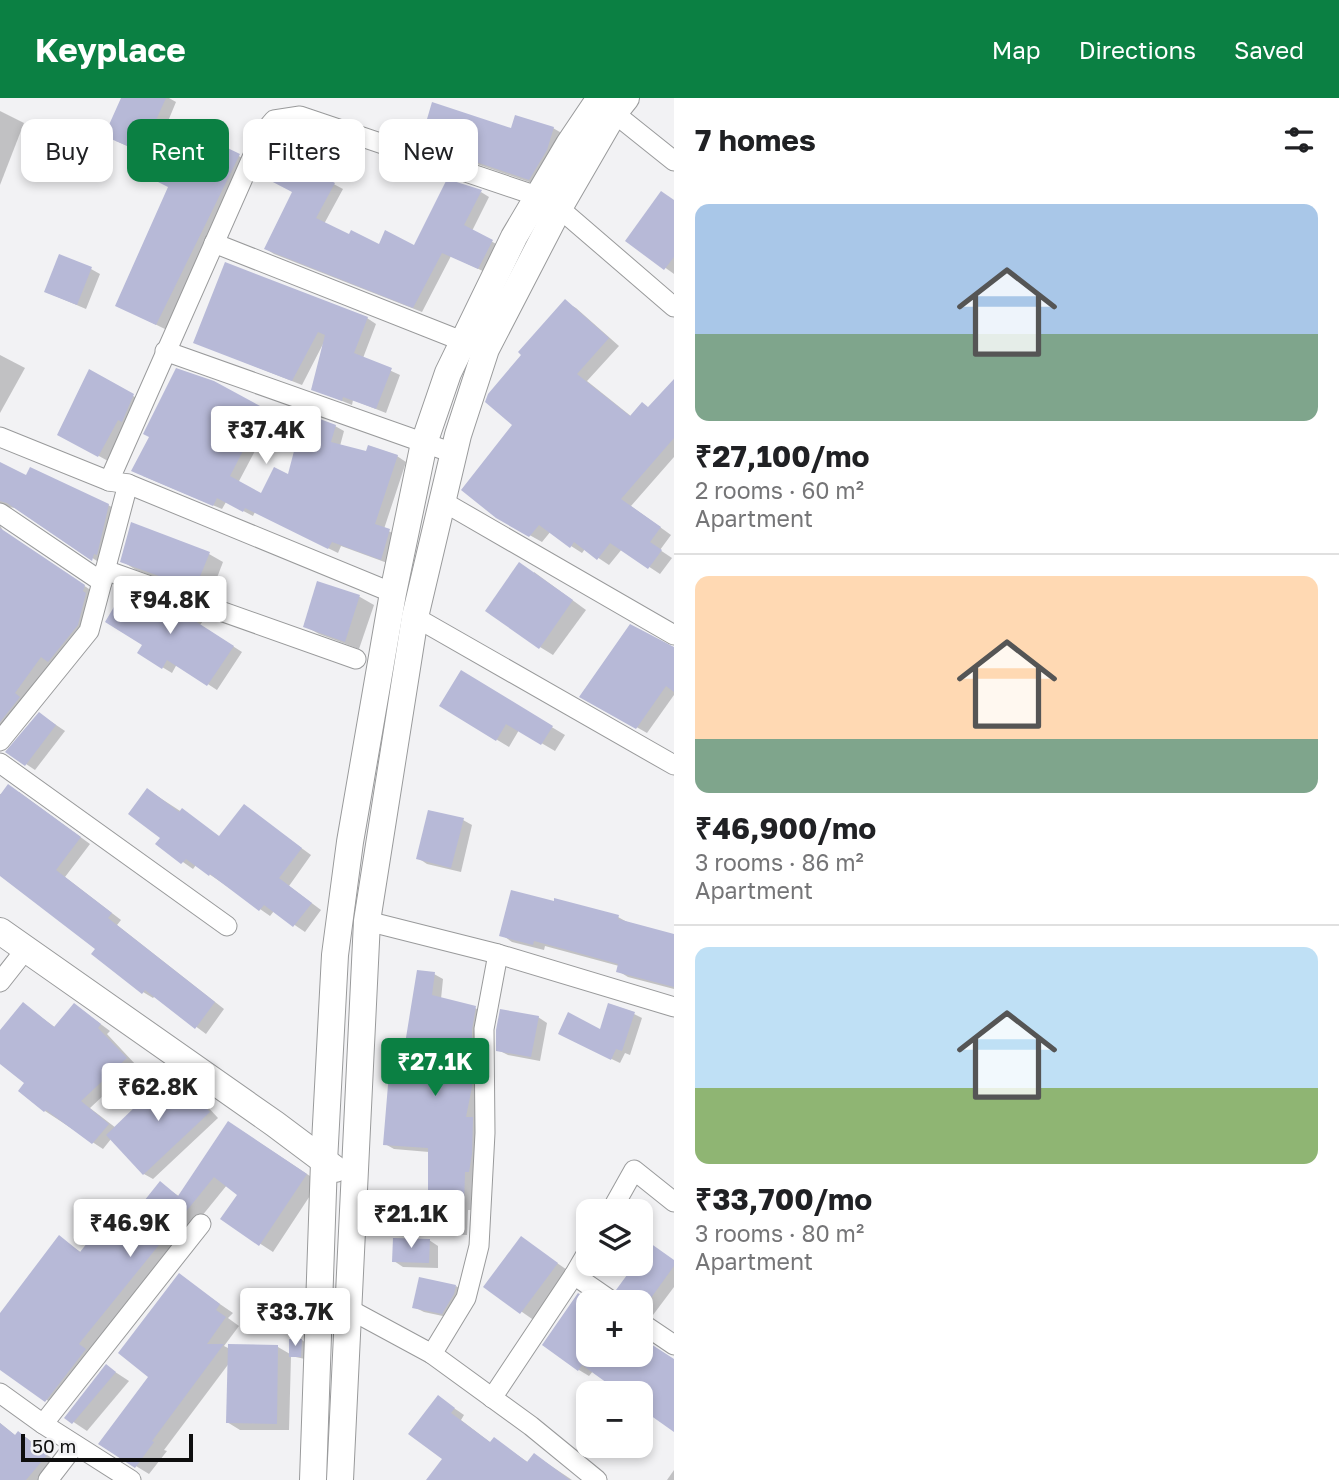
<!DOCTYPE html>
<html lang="en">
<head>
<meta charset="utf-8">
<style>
	:root { --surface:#fff; --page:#f6f6f6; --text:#202124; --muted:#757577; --line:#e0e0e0; --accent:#0b8043 }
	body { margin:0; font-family:"Golos Text",sans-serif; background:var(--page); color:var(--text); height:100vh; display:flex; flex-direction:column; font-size:26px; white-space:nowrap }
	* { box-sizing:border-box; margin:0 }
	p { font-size:23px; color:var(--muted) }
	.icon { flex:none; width:38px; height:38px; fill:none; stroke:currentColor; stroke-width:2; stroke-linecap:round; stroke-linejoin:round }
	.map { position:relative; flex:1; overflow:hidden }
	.drawer { display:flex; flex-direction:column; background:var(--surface); width:665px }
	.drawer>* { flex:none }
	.top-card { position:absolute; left:21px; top:21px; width:548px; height:63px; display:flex; gap:14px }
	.controls { position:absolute; left:576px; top:1101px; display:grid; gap:14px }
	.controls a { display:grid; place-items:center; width:77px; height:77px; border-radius:14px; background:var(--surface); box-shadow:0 4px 10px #0003; font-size:35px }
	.scale { position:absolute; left:21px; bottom:18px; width:172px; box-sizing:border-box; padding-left:7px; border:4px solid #0e0e0e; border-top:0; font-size:19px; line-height:24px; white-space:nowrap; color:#0e0e0e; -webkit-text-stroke:5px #f2f2f4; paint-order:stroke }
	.price { position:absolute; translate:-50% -60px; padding:0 16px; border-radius:7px; background:#fff; color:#222; font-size:23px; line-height:46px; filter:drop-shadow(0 2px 4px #0008) }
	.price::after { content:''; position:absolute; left:50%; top:42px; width:21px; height:16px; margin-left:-10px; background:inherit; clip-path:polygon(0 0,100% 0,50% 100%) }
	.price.active { background:var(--accent); color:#fff }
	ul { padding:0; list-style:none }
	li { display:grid; align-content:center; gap:14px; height:371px; padding:0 21px }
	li+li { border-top:2px solid var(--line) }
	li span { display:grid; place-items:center; height:217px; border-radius:14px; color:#555 }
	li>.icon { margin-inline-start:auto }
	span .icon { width:126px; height:126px; fill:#fffc; stroke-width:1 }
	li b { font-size:30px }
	h2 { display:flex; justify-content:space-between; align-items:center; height:84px; padding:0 21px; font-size:30px }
	.tag { padding:0 24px; border-radius:14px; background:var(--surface); box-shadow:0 4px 10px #0003; font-size:24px; line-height:63px }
	.tag.active { background:var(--accent); color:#fff }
	header { display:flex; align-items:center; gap:42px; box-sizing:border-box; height:98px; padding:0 35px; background:var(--accent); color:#fff }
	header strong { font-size:33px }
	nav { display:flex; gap:38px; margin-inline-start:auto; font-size:24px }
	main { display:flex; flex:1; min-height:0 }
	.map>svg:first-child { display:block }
	.shadow { fill:#0003 }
	.building { fill:#b7b9d7 }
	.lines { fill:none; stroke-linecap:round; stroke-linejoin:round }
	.street-casing { stroke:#999a9b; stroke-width:21 }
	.secondary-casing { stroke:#999a9b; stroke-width:28 }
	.street { stroke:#fff; stroke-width:19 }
	.secondary { stroke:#fff; stroke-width:26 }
</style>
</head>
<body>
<header>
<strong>Keyplace</strong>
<nav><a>Map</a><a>Directions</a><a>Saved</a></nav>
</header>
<main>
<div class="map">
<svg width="674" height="1382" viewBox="0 0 674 1382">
	<rect width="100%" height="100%" fill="#f2f2f4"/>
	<g class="shadow">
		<polygon points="123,0 169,0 176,4 166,28 214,51 216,46 250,64 167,232 128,213 170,89 168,66 116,43"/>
		<polygon points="0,13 24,25 0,87"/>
		<polygon points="553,30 565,37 541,88 433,51 422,45 512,33"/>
		<polygon points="283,59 343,91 324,126 349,138 380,148 414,149 481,94 489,99 472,133 500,148 487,175 451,158 422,214 274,156 266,151 294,94"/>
		<polygon points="674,103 674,176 627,142"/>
		<polygon points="91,171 100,176 86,211 46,194"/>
		<polygon points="565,204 576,210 619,248 587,283 632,319 649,311 674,283 674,359 631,408 671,437 660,452 672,460 660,476 622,451 609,467 585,451 582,455 571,448 551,433 542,444 497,419 514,327"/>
		<polygon points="367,220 376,226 363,260 400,277 386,315 353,302 352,307 313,291 323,246 302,287 196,245"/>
		<polygon points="0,257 25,270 0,315"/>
		<polygon points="90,274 142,303 108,363 59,336"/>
		<polygon points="213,285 283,323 266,356 256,351 238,385 261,397 289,378 335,328 344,333 340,348 367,355 397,358 406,364 384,431 399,438 390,466 341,448 338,455 255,414 253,418 226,404 222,411 143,378"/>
		<polygon points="0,366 27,379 108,407 119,413 103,467 17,410 6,409 0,414"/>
		<polygon points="0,427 3,433 95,495 88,533 0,644"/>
		<polygon points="209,456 223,464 210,498 136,472 122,463"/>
		<polygon points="534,474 586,512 553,557 540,549"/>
		<polygon points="319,485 360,499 374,507 359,551 319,536 305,528"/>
		<polygon points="125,494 194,518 203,523 200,527 242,554 217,592 177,566 172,575 139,555 144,546"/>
		<polygon points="674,551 674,597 647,635 582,598"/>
		<polygon points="461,575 565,637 555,653 519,632 509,649 441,608"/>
		<polygon points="40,616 65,633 35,672 8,654"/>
		<polygon points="148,692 220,739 244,708 311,757 289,788 321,812 305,834 274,813 270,818 260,811 196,767 193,771 157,746 162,739"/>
		<polygon points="19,694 90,746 65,779 121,822 117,827 224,911 206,936 155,898 153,900 143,894 98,850 0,777 0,696"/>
		<polygon points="463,722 472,727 461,774 427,766 418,760"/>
		<polygon points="618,819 629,825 674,838 674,891 628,879 618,873 619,868 545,848 544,852 512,844 502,837"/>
		<polygon points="434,876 443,881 441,901 475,910 484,915 481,1026 473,1112 468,1112 467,1137 433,1136 424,1131 430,1112 429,1054 394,1051 385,1046 406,954"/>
		<polygon points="23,906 56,930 75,907 110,933 107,936 136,967 90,1010 116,1030 172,975 181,980 218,1020 153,1081 144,1076 111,1041 103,1051 45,1013 27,985 0,963 0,934"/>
		<polygon points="634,916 642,920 630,957 625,955 620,965 568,940 601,933"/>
		<polygon points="538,919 547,925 540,963 508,957 498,952"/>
		<polygon points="242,1033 319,1084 273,1154 222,1121 240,1097 227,1087 91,1255 58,1310 0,1268 0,1217 59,1140 82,1155 104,1127 119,1137 160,1086 180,1099"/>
		<polygon points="521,1140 570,1174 535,1223 486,1189"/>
		<polygon points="429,1142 438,1148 438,1170 403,1169 394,1163"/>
		<polygon points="674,1163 674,1189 653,1217 647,1218 640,1224 640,1204 625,1204 626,1199 619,1191 637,1166"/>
		<polygon points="179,1178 233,1215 228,1220 239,1228 224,1248 230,1251 278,1249 290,1256 302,1242 306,1245 305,1261 291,1258 289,1332 240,1332 227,1324 230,1264 164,1352 167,1353 149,1376 100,1346 150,1278"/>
		<polygon points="456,1188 465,1194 452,1220 424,1214 414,1209"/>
		<polygon points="579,1197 590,1204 588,1204 588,1256 640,1256 640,1238 644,1242 640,1295 623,1295 593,1273 589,1278 579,1272"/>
		<polygon points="106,1268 129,1283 87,1333 66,1319"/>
		<polygon points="438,1299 464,1317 461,1322 491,1345 494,1341 529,1365 535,1357 572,1382 428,1382 444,1361"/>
		<polygon points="0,1325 16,1338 18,1335 27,1340 55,1363 40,1382 0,1382"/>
		<polygon points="674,1372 674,1382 667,1382"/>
	</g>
	<g class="building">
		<polygon points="121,0 166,0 156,22 213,48 215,44 240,56 156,227 115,208 168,89 158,84 167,65 104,38"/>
		<polygon points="432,4 511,30 515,17 554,29 547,52 529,82 420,45"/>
		<polygon points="282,56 335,85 316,120 349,136 351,132 379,146 385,132 414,147 447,81 482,92 464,127 493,142 478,171 442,155 413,210 264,151 292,94 269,82"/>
		<polygon points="661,93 674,102 674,159 664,172 625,143"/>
		<polygon points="59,156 92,169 77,207 44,194"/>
		<polygon points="225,164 368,219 354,255 392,270 376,311 343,299 342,303 311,292 325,237 318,234 292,283 193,245"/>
		<polygon points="565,201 609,240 577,276 630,318 642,304 648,309 674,281 674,340 621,401 661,429 650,444 662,452 648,471 610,445 597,462 574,444 570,450 539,427 529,439 496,420 461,392 512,327 485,304 488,296 521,257 518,254"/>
		<polygon points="176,270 214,283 275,316 256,353 246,347 230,378 261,395 274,369 288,376 304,315 336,327 331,344 366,353 368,347 398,357 375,426 390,431 381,462 332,444 328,451 245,410 243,414 217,400 213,408 131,373 149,339 143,336"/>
		<polygon points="89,271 134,296 122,324 118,322 98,359 57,337"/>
		<polygon points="0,364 26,377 30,369 109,406 97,457 94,456 92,463 7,405 0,403"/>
		<polygon points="131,424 210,454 195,491 120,464"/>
		<polygon points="0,430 85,487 83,493 86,495 78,527 48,564 41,559 15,595 20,599 0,624"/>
		<polygon points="519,464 573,502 539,551 485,513"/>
		<polygon points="317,483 360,497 345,544 303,529"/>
		<polygon points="124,492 194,517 192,521 234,548 207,588 167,562 162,571 137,555 142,547 105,524"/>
		<polygon points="630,526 674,549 674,594 666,588 636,631 579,599"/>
		<polygon points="461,572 553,628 541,647 506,626 496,643 439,608"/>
		<polygon points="39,614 56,627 25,668 5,654"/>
		<polygon points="8,686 81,739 56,772 112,815 108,820 215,904 195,931 145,892 142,896 91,856 95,851 0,778 0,697"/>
		<polygon points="147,690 179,714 182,710 219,738 244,706 302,750 279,780 312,805 293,829 264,807 259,813 210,776 209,778 186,761 181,766 155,746 160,740 128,716"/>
		<polygon points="428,712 464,720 451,770 416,761"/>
		<polygon points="511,792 554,803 554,800 619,817 618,821 674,836 674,889 616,874 618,866 575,854 534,843 533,847 499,838"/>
		<polygon points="417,872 435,874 432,897 476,908 472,931 472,989 466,1019 473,1019 472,1056 469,1074 465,1074 464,1108 459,1108 458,1133 422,1132 423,1110 428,1110 428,1050 383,1047 391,951 404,952"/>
		<polygon points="23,904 54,929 74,905 101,926 98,930 127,960 81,1003 109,1026 92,1046 46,1012 44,1014 18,993 24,985 0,966 0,932"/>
		<polygon points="608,905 635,914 622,953 616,951 611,962 558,936 568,914 600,931"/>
		<polygon points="500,911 539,918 531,959 496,953 496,932"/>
		<polygon points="172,973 210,1014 143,1077 106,1037"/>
		<polygon points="228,1023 307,1076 259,1148 220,1121 237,1097 214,1079 82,1242 79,1246 86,1251 45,1304 0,1272 0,1215 59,1137 80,1154 103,1125 117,1137 160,1083 178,1098"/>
		<polygon points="521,1138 558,1165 520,1216 483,1189"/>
		<polygon points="393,1140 430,1141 429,1165 392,1164"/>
		<polygon points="650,1145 674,1162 674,1168 648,1204 625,1204 624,1198 616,1192 635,1166 640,1166 640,1158"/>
		<polygon points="179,1175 220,1206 216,1212 226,1219 207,1246 224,1246 152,1343 154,1344 135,1370 98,1346 148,1279 118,1255"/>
		<polygon points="419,1179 456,1187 454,1196 442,1216 412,1210"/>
		<polygon points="578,1195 588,1202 588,1256 640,1256 640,1239 674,1261 674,1334 640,1310 640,1295 621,1295 582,1267 578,1273 542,1247"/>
		<polygon points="289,1241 302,1241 301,1259 289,1259"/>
		<polygon points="228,1246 278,1247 277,1326 226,1325"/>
		<polygon points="106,1266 116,1274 72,1326 64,1320"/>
		<polygon points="438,1297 455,1310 451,1315 490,1344 494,1339 527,1364 534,1355 570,1382 426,1382 442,1361 408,1336"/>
		<polygon points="0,1325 15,1337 18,1333 47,1357 26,1382 0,1382"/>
	</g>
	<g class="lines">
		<defs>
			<g id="street">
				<polyline points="614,15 674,63"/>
				<polyline points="214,145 462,243"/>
				<polyline points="165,253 453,355"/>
				<polyline points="0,339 109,383 128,386 393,495"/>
				<polyline points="109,383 263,35 274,22 300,18 537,98 559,110 674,209"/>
				<polyline points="442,403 674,537"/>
				<polyline points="0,415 102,484"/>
				<polyline points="105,472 356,561"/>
				<polyline points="415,519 674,667"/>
				<polyline points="0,643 89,533 128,386"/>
				<polyline points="0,665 227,828"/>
				<polyline points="367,823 498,856 674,909"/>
				<polyline points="0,884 26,851"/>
				<polyline points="611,1113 634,1072 674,1104"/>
				<polyline points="574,1177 613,1204"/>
				<polyline points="347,1210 432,1256 466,1200 479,1148 485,1035 484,931 498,856"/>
				<polyline points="640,1224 674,1247"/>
				<polyline points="432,1256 531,1328 597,1382"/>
				<polyline points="0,1295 43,1326"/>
				<polyline points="492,1300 574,1177 588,1153"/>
				<polyline points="48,1382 75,1347"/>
				<polyline points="131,1382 43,1326 201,1126"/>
			</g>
			<g id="secondary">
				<polyline points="0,833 275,1026 335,1071"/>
				<polyline points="313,1382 324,1064 335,857 350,744 393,495 424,345 448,275 514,139 569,46 600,0"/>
				<polyline points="340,1382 367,823 415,519 458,337 486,251 559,110 614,15 626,0"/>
			</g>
		</defs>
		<use href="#street" class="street-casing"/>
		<use href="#secondary" class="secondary-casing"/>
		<use href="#street" class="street"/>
		<use href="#secondary" class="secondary"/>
	</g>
</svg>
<div class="controls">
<a><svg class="icon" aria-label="layers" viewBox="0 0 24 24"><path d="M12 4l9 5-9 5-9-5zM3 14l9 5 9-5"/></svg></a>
<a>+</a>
<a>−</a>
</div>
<div class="scale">50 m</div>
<b class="price" style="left:266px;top:368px">₹37.4K</b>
<b class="price" style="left:170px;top:538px">₹94.8K</b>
<b class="price active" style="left:435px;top:1000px">₹27.1K</b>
<b class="price" style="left:158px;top:1025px">₹62.8K</b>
<b class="price" style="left:411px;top:1152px">₹21.1K</b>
<b class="price" style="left:130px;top:1161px">₹46.9K</b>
<b class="price" style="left:295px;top:1250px">₹33.7K</b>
<div class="top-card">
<a class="tag">Buy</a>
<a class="tag active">Rent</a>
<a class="tag">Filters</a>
<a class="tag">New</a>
</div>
</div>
<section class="drawer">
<h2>7 homes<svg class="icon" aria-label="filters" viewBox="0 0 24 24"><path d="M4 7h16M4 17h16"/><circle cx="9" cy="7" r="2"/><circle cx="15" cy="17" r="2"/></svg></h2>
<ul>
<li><span style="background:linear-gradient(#a9c7e8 60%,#7fa58c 0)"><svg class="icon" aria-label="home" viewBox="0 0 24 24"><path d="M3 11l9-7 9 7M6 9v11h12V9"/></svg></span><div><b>₹27,100/mo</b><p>2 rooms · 60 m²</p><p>Apartment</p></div></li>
<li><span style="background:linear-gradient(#ffd9b3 75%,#7fa58c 0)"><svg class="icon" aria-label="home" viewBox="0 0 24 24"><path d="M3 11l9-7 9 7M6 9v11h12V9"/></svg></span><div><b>₹46,900/mo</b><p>3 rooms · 86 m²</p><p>Apartment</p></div></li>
<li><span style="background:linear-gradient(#bfe0f5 65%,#8fb573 0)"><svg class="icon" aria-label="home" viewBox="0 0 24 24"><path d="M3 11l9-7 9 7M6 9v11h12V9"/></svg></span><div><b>₹33,700/mo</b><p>3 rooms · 80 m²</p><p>Apartment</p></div></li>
</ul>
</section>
</main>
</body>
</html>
